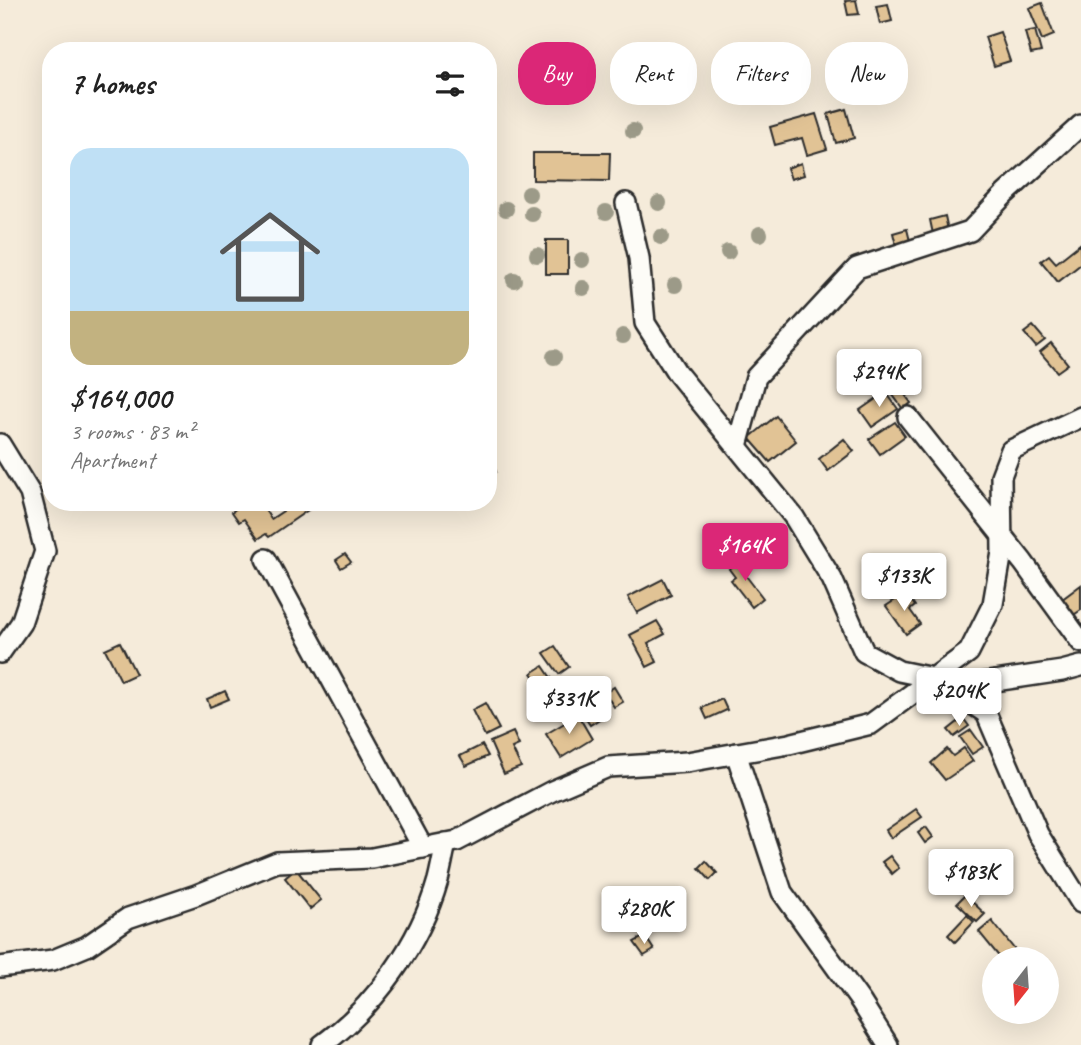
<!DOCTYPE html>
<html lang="en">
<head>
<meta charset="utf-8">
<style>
	:root { --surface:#fff; --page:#f2f2f2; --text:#222; --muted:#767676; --accent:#db2777 }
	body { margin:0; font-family:Caveat,sans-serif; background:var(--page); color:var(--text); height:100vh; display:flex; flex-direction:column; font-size:26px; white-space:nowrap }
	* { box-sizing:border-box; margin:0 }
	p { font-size:23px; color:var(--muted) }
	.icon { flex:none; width:38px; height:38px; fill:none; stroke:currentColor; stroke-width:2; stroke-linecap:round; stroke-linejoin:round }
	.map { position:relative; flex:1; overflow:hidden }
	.sheet { position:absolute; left:42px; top:42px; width:455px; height:469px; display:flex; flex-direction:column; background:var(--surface); border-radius:28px; box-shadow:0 7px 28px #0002 }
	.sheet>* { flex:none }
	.guide { position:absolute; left:518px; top:42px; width:457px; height:63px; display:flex; gap:14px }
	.needle { width:46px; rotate:197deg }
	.controls { position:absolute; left:982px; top:947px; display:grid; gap:14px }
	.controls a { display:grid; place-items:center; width:77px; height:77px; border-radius:50%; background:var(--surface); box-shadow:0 7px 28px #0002; font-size:35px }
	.price { position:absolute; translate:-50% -60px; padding:0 16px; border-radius:7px; background:#fff; color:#222; font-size:23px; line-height:46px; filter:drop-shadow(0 2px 4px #0008) }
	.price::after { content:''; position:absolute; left:50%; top:42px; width:21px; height:16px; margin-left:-10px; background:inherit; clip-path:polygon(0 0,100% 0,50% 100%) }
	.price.selected { background:var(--accent); color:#fff }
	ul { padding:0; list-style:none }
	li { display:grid; align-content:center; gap:14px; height:371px; padding:0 28px }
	li span { display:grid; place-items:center; height:217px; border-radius:21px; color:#555 }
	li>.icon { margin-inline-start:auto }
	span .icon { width:126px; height:126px; fill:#fffc; stroke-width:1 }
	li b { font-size:30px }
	h2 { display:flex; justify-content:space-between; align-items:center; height:84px; padding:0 28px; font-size:30px }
	.chip { padding:0 24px; border-radius:28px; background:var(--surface); box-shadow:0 7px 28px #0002; font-size:24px; line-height:63px }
	.chip.selected { background:var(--accent); color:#fff }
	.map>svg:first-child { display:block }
	.building { fill:#e1c395; stroke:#2b2b2b; stroke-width:2 }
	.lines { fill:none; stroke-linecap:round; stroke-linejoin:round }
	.street-casing { stroke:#2b2b2b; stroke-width:24 }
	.street { stroke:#fdfcf7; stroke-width:19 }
	.tree { fill:#9c9a88 }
</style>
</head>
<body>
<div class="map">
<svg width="1081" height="1045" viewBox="0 0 1081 1045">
	<rect width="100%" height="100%" fill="#f5ebda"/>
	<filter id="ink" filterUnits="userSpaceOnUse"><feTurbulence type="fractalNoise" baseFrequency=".0143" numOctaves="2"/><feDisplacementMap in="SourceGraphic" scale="14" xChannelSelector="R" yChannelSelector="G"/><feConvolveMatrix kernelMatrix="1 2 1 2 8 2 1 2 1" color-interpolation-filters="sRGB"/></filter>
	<g filter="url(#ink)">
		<g class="building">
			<polygon points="856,0 859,14 848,15 845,1"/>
			<polygon points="1042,3 1054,35 1042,40 1029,8"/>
			<polygon points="888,4 892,21 880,24 876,6"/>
			<polygon points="1035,30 1041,52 1031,54 1025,32"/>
			<polygon points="1000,32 1010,61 994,66 985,37"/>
			<polygon points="846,109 854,138 836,143 828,114"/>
			<polygon points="816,114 827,149 807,155 802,138 775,145 770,127"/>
			<polygon points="533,153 610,153 609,181 533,180"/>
			<polygon points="801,163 804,175 791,179 787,168"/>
			<polygon points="945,216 948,230 933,234 930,220"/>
			<polygon points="907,229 910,241 896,245 893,233"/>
			<rect x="546" y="240" width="22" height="34"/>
			<polygon points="1080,244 1081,264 1058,282 1041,261 1049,255 1056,263"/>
			<polygon points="1033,326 1045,340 1036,347 1024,333"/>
			<polygon points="1051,343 1068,364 1057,372 1040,352"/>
			<polygon points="895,381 911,403 903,409 887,387"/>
			<polygon points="886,392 898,409 872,427 860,410"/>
			<polygon points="776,416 796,441 770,462 749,438"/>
			<polygon points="895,422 905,436 880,454 869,439"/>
			<polygon points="844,439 854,451 828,471 819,459"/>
			<polygon points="490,455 496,472 488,475 488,456"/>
			<polygon points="243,502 265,502 267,504 263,507 271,519 295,503 298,507 307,502 311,508 269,537 266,534 258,539 244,519 239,522 232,512"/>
			<polygon points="345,554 351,562 341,568 336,560"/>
			<polygon points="744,558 750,566 743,572 763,598 752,607 731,580 735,577 729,569"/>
			<polygon points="663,579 671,595 637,613 628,597"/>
			<polygon points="1081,585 1081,610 1072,616 1061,600"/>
			<polygon points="906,593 915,606 910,610 920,624 906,634 886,606"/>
			<polygon points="657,621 665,634 648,643 657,662 647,667 630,635"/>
			<polygon points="120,642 136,674 121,681 105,649"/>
			<polygon points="555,646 569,667 559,674 544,653"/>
			<polygon points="543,666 560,691 549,698 532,673"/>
			<polygon points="614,687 623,702 614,707 605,693"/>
			<polygon points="225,691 229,699 210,707 207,699"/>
			<polygon points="590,693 604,716 590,725 575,702"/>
			<polygon points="722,699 727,710 707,719 702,708"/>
			<polygon points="485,703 499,729 485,736 472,710"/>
			<polygon points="578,715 592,739 561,758 546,734"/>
			<polygon points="963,718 969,726 954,737 948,730"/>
			<polygon points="971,730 983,747 972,754 960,737"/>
			<polygon points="513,732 519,745 512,748 521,767 504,774 490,742"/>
			<polygon points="482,745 488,756 466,766 460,756"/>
			<polygon points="964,748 973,761 945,780 931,763 947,749 953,756"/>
			<polygon points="916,809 922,817 891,838 886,830"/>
			<polygon points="926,827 933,837 925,843 918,833"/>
			<polygon points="890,856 899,868 892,874 882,862"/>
			<polygon points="706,861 717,873 710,880 699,868"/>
			<polygon points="296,869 321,900 310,909 285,878"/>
			<polygon points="965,895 985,914 977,922 957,903"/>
			<polygon points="967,915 974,922 955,942 948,935"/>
			<polygon points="992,921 1022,959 1001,959 979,932"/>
			<polygon points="645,936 654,950 644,956 634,942"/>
		</g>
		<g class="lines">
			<defs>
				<g id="street">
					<polyline points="626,203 639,258 645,323 677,373 794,517 832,579 864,652 899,671 933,678 986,713 1038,834 1081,903"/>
					<polyline points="908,417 1023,562 1081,642"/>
					<polyline points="0,444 30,493 45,551 21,623 0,653"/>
					<polyline points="737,446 756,377 857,268 970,231 1005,194 1081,125"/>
					<polyline points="266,559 423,848"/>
					<polyline points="948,688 1062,671 1081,666"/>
					<polyline points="736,753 782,892 861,1002 888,1045"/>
					<polyline points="0,967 53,960 87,946 128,918 196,895 277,862 372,858 457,841 552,791 608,767 687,762 789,744 871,724 969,652 993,604 1002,552 1001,476 1011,450 1081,417"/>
					<path d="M322,1045C375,1006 420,944 438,880C441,868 443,856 446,843"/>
				</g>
			</defs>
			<use href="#street" class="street-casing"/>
			<use href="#street" class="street"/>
		</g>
		<g class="tree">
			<circle cx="633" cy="131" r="8"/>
			<circle cx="529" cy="194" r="8"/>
			<circle cx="659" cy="203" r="8"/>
			<circle cx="506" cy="209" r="8"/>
			<circle cx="606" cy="212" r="8"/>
			<circle cx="532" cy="214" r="8"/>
			<circle cx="760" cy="234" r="8"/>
			<circle cx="661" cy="237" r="8"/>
			<circle cx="728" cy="252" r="8"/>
			<circle cx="537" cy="255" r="8"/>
			<circle cx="582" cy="260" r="8"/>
			<circle cx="514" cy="280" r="8"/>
			<circle cx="675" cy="285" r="8"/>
			<circle cx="583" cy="288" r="8"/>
			<circle cx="623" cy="336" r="8"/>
			<circle cx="554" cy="357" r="8"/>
		</g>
	</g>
</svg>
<div class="controls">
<a><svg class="needle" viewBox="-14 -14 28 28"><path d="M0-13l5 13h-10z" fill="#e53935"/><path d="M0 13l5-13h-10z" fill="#767676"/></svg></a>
</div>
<b class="price" style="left:879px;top:409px">$294K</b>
<b class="price selected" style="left:745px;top:583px">$164K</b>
<b class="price" style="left:904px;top:613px">$133K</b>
<b class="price" style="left:959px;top:728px">$204K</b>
<b class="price" style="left:569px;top:736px">$331K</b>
<b class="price" style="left:971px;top:909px">$183K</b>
<b class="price" style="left:644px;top:946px">$280K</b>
<div class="guide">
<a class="chip selected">Buy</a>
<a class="chip">Rent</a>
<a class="chip">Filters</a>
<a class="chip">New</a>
</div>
<section class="sheet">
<h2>7 homes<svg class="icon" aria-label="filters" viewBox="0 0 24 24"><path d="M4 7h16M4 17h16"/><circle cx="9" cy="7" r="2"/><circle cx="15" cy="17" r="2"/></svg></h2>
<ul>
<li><span style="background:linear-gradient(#bfe0f5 75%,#c2b280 0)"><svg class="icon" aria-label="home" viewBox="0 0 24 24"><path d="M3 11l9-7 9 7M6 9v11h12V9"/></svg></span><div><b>$164,000</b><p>3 rooms · 83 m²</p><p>Apartment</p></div></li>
</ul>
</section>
</div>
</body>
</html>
